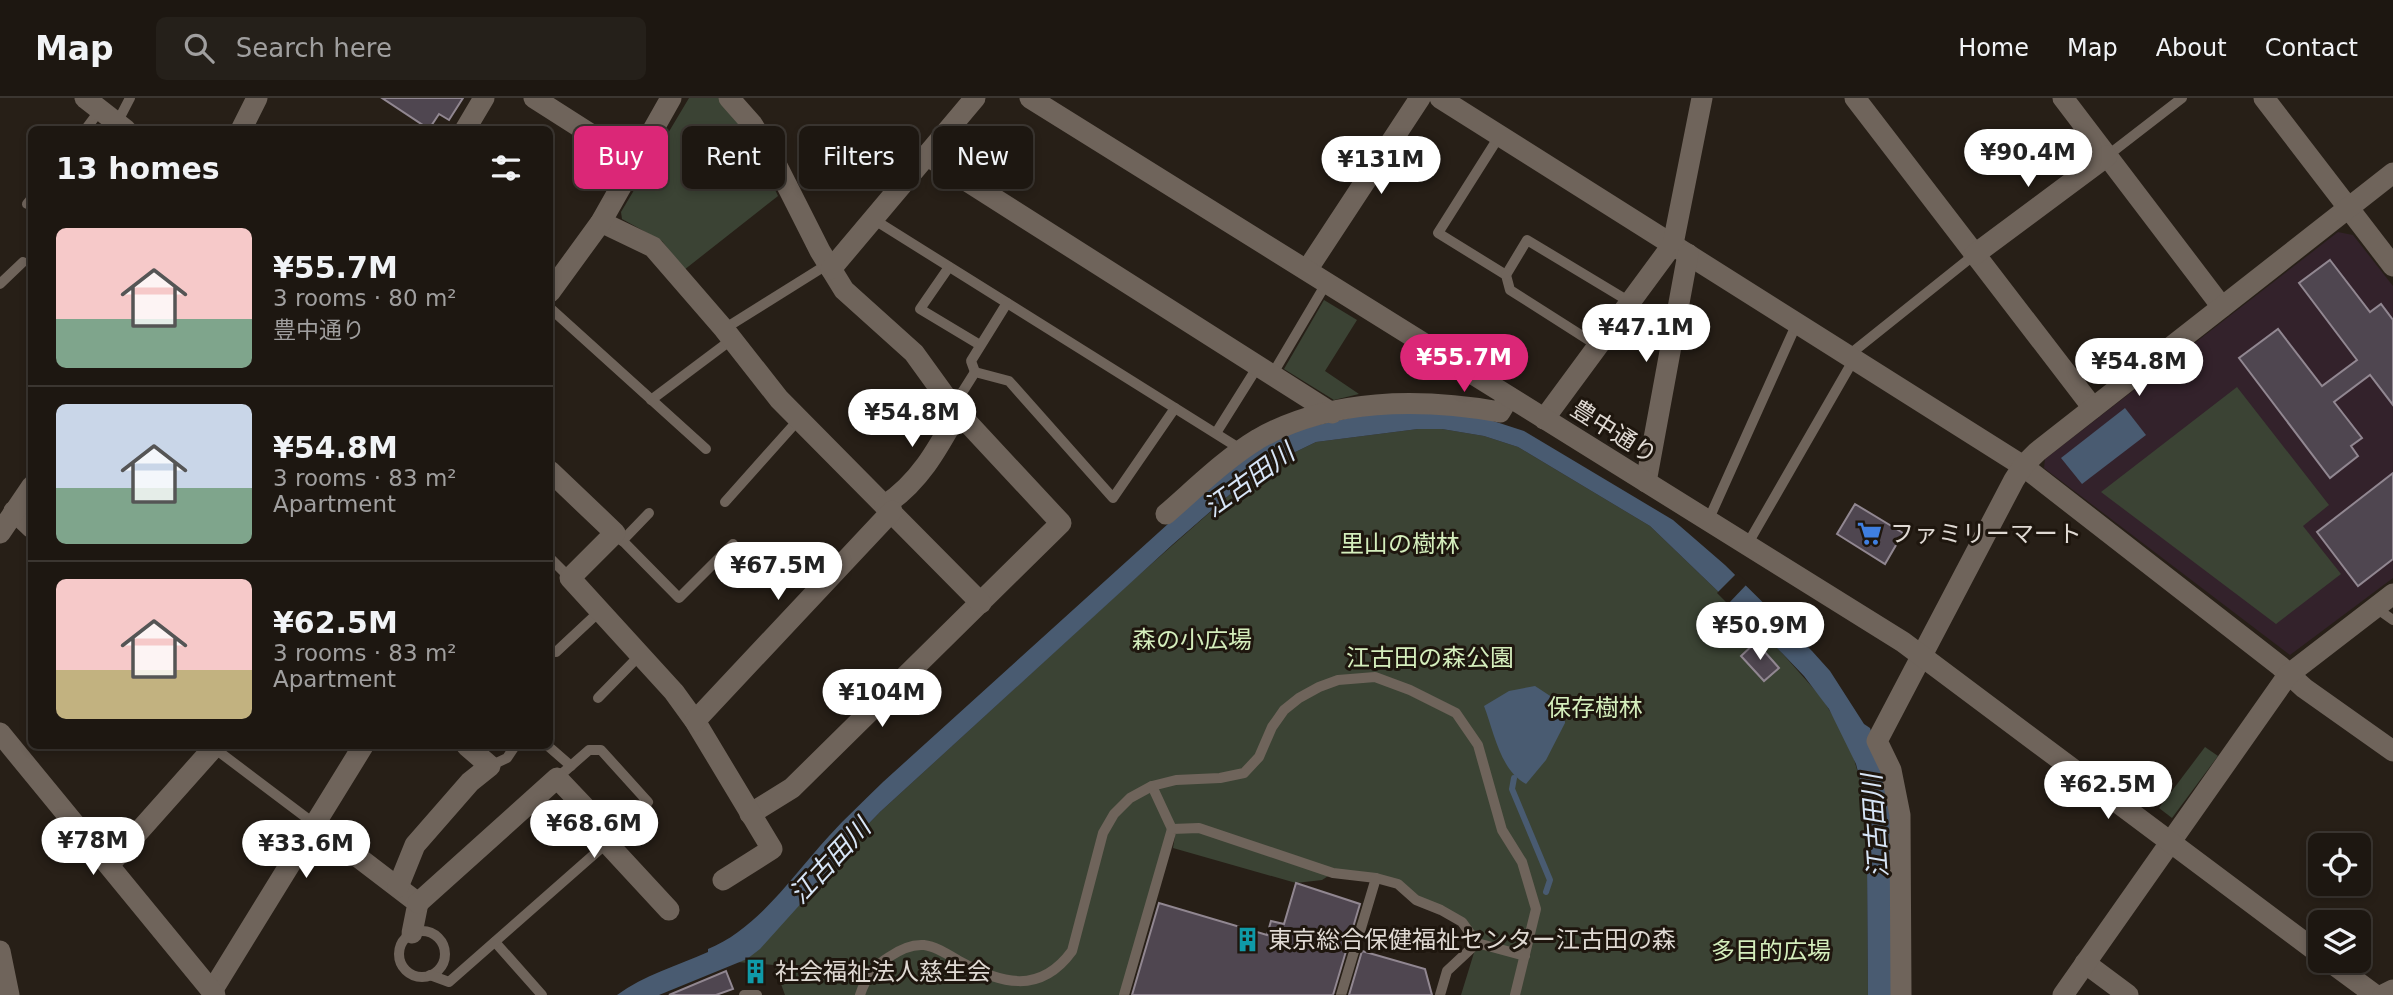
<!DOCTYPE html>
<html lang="en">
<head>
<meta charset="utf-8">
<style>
	:root { --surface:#1d1711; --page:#25201a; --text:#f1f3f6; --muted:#a09f9f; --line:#3b3631; --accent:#db2777 }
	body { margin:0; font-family:"DejaVu Sans","Noto Sans JP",sans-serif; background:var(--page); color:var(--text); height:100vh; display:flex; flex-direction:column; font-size:26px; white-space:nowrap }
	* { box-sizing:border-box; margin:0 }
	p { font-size:23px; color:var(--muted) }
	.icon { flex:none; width:38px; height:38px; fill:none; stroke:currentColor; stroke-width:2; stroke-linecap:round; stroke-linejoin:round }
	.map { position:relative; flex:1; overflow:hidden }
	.side { position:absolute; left:28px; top:28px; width:525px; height:623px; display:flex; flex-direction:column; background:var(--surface); border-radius:10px; box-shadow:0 4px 10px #0003,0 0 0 2px var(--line) }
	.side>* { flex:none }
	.top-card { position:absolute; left:574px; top:28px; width:665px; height:63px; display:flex; gap:14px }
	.tools { position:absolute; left:2308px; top:735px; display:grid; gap:14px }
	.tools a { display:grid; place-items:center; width:63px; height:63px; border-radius:10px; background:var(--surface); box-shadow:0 4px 10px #0003,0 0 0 2px var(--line); font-size:35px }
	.price { position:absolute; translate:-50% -60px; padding:0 16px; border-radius:24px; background:#fff; color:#222; font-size:23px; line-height:46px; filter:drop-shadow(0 2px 4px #0008) }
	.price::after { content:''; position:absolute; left:50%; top:42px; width:21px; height:16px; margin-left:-10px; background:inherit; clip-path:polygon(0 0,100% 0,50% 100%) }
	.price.on { background:var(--accent); color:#fff }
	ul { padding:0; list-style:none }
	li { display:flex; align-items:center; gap:21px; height:175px; padding:0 28px }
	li+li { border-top:2px solid var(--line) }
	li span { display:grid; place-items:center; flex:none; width:196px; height:140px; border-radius:10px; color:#555 }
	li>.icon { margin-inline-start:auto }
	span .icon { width:84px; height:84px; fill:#fffc; stroke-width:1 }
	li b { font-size:30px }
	h2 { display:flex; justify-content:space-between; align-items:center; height:84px; padding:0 28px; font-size:30px }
	.chip { padding:0 24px; border-radius:10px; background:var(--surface); box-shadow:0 4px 10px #0003,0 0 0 2px var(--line); font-size:24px; line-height:63px }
	.chip.on { background:var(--accent); color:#fff }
	header { display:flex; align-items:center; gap:42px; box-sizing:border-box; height:98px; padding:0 35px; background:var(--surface); border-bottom:2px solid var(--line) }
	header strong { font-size:33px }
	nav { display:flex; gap:38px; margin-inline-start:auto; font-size:24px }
	.search { width:490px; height:63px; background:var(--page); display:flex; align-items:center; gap:18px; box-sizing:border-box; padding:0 24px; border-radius:10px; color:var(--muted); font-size:26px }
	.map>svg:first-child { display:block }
	.education { fill:#33222b }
	.green { fill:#3b4334 }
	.water { fill:#495b71 }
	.pier { fill:#271f17 }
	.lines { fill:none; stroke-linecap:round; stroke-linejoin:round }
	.stream { stroke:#495b71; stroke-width:6 }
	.building { fill:#4f4650; stroke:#918791; stroke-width:2 }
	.lane { stroke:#6f645b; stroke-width:10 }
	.street { stroke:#6f645b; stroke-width:21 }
	.secondary { stroke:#6f645b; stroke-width:21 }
	.labels { text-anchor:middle; stroke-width:6; stroke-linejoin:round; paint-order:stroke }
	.street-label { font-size:24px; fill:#dfd9d3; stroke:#1e160e }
	.poi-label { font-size:24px; fill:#dfd9d3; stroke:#1e160e; text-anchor:start }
	.park-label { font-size:24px; fill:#d4eebc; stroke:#1e160e }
	.water-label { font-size:26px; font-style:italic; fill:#d7e5f7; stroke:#1e160e }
</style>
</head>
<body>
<header>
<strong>Map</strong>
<div class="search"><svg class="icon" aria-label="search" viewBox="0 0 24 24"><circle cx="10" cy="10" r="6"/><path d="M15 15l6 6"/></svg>Search here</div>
<nav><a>Home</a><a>Map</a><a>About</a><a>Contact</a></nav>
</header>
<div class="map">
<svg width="2393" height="897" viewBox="0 0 2393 897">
	<rect width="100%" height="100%" fill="#271f17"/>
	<polygon class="education" points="2338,134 2353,137 2393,188 2393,480 2290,557 2044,370 2045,361"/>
	<g class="green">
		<polygon points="689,0 720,0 749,37 778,98 684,172 662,143 622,121 621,114"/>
		<polygon points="1324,202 1357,222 1325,273 1359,296 1334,302 1284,271"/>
		<polygon points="2237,289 2329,407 2303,428 2341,476 2276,526 2101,394"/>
		<polygon points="1418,331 1442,331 1484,338 1518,349 1650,428 1782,555 1822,600 1845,638 1854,661 1863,693 1867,767 1868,897 1461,897 1477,845 1462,824 1398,786 1333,775 1322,782 1296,785 1173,750 1176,732 1124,897 785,897 774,867 737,864 747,861 850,745 880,714 1131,484 1243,385 1287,358 1316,344"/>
		<polygon points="2205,649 2218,658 2172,720 2159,710"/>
	</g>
	<g class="water">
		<polygon points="2125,310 2146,337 2082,386 2061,360"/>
		<path d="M1417,312L1487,321L1524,333L1673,422L1725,467L1812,553L1830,573L1864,626L1870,630L1891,693L1894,897H1868L1867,767L1863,693L1856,666L1829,611L1804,578L1782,555L1650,428L1518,349L1484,338L1442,331H1418L1316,344L1287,358L1243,385L1172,447L880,714L850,745L814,791L760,851L747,861L659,897H617C644,877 677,868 708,854V851C759,830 793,777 829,738C846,719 865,702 883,684L1232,368L1290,333L1372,315Z"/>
		<path d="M1535,588L1564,607L1565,625L1546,662L1526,686C1500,672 1494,634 1484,608L1509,593Z"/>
	</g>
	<polygon class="pier" points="1737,475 1748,485 1728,506 1717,495"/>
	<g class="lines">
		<polyline class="stream" points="1514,680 1512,691 1550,782 1546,794"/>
	</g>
	<g class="building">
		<polygon points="382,0 463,0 449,22 439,16 429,31"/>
		<polygon points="2330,162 2370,214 2381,206 2393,222 2393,307 2370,277 2334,304 2362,340 2351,348 2358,358 2330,380 2239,260 2278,231 2322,288 2357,262 2299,185"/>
		<polygon points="2393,375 2393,461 2358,488 2317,434"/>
		<polygon points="1855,406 1903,435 1885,466 1837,436"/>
		<polygon points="1756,544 1779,570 1764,583 1741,558"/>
		<polygon points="1296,785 1360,806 1333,897 1132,897 1159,805 1267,837 1271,823 1284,826"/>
		<polygon points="1362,853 1425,871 1432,897 1349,897"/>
		<polygon points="726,873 733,891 716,897 669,897"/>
	</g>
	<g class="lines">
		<g class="lane">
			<polyline points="117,25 130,0"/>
			<polyline points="85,32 100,12"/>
			<polyline points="1500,37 1438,135 1506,177 1510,192 1598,248"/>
			<polyline points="2107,58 2182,0"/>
			<polyline points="27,106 32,100"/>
			<polyline points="873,121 1242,352"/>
			<polyline points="949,169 920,211 980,247"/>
			<polyline points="1506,177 1527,142 1630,204"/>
			<polyline points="0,186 23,164"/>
			<polyline points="550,210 706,351"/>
			<polyline points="724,231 828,166"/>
			<polyline points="1849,257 1974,157"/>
			<polyline points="975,274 971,263 1007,205"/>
			<polyline points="1272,277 1327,184"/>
			<polyline points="651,302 731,242"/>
			<polyline points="953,309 975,274 1009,283 1113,400 1175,310"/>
			<polyline points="1216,335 1258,268"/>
			<polyline points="725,404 800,320"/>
			<polyline points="1708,423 1797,225"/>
			<polyline points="615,435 679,500 733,446"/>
			<polyline points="622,443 649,415"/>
			<polyline points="1747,447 1854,261"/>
			<polyline points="550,460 570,480"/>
			<polyline points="2376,510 2393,522"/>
			<polyline points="556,554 600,513"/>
			<polyline points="598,600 640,557"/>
			<polyline points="548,648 571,668"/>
			<polyline points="214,650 316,727"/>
			<polyline points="490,668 507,660 515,648"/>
			<polyline points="557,680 589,652 601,652 648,704 614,740"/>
			<polyline points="1152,688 1172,731"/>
			<circle cx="422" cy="856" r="23"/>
			<polyline points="495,844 542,897"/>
			<polyline points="430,877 449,884 607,745"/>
			<polyline points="744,897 757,897"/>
			<path d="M860,897C865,881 874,868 889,859C899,852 911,846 924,847C935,848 949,857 959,863C1001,886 1040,897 1072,853L1103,735L1114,716L1130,700L1152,688L1176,682L1220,680L1244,675L1259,659L1272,629L1284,612L1299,600L1319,589L1338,582L1375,579L1410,592L1456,615L1478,647L1502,732L1522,764L1536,811L1515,897"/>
			<polyline points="1124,897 1172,731 1199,730 1333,775 1376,780 1398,786 1416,802 1441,812 1462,824 1477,845 1525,858"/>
			<polyline points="1341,897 1376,780"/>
			<polyline points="1440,897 1447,873 1477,845"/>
		</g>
		<g class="street">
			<polyline points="85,0 126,32"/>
			<polyline points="534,0 636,65"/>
			<polyline points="729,0 752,26 770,54 820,153 844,192 914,255 953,309 1061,425 792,690 750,716"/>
			<polyline points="1440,0 2023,368 2280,568 2304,590 2393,653"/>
			<polyline points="1855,0 2093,310"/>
			<polyline points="2063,0 2222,209"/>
			<polyline points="2264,0 2393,168"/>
			<polyline points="241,32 257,0"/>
			<polyline points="465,32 484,0"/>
			<polyline points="926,57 1332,315"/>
			<polyline points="601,124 653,149 724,231 779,301 981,505"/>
			<polyline points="1974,157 2107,58"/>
			<polyline points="831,171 975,0"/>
			<polyline points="1307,172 1420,0"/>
			<polyline points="550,194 601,124 671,0"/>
			<polyline points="1544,321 1673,146 1702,0"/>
			<polyline points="550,373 615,435 570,480 674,594 695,623 772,751 723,782"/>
			<polyline points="1646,384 1688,156"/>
			<path d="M885,407C920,384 938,350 958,314"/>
			<polyline points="14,413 32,430"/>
			<path d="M1166,416C1196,390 1225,361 1258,341C1330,300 1421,300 1500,314L1509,299"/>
			<polyline points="0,435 32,388"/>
			<polyline points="695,623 892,413"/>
			<polyline points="316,727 418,805 412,835"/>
			<polyline points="109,767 215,648"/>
			<polyline points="398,789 415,747 470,684 490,668 467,648"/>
			<polyline points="418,805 557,680 614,740 607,745 669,812"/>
			<polyline points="2085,865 2128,897"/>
			<polyline points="212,893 363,648"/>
			<polyline points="1901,897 1900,717 1891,672 1877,643 2014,382 2023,368 2037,354 2393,75"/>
			<polyline points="2063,897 2288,577 2393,496"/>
		</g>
		<g class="secondary">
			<polyline points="1030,0 1903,544 2320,856"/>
			<polyline points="0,635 215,897"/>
			<polyline points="0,853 9,897"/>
			<polyline points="2329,863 2375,897"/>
			<polyline points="2383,897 2393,892"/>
		</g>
	</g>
	<defs>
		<symbol id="supermarket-bare" viewBox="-9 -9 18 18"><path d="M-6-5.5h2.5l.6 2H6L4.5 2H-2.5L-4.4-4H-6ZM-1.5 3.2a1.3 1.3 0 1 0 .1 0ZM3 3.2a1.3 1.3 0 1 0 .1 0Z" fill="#3f7fe0" stroke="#1e160e" stroke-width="2.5" paint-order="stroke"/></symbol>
		<symbol id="building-bare" viewBox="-9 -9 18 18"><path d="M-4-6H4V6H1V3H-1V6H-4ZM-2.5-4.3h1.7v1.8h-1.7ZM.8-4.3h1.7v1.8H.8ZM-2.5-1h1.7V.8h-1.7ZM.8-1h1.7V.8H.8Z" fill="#0f9aa8" stroke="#1e160e" stroke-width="2.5" paint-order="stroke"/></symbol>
	</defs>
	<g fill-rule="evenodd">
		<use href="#supermarket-bare" x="1852" y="418" width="35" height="35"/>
		<use href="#building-bare" x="1230" y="824" width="35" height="35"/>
		<use href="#building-bare" x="738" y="856" width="35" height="35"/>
	</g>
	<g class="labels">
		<g class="street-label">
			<text transform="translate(1614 334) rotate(32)" y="8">豊中通り</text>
		</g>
		<g class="poi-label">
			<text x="1890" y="444">ファミリーマート</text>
			<text x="1268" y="850">東京総合保健福祉センター江古田の森</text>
			<text x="775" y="882">社会福祉法人慈生会</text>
		</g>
		<g class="park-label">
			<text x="1400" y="454">里山の樹林</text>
			<text x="1192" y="550">森の小広場</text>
			<text x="1430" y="568">江古田の森公園</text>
			<text x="1595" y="618">保存樹林</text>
			<text x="1771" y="861">多目的広場</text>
		</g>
		<g class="water-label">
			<text transform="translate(1249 382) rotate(-36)" y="9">江古田川</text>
			<text transform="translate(1875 728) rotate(-94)" y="9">江古田川</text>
			<text transform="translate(830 763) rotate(-47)" y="9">江古田川</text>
		</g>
	</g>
</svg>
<div class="tools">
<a><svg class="icon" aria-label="locate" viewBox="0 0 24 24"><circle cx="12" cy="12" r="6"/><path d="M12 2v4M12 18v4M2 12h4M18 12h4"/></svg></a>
<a><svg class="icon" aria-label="layers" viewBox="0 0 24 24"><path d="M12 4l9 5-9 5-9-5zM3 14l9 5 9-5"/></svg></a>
</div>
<b class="price" style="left:2028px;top:91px">¥90.4M</b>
<b class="price" style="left:1381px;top:98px">¥131M</b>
<b class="price" style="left:1646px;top:266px">¥47.1M</b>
<b class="price on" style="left:1464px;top:296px">¥55.7M</b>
<b class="price" style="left:2139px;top:300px">¥54.8M</b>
<b class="price" style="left:912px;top:351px">¥54.8M</b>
<b class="price" style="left:778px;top:504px">¥67.5M</b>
<b class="price" style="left:1760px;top:564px">¥50.9M</b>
<b class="price" style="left:882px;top:631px">¥104M</b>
<b class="price" style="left:2108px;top:723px">¥62.5M</b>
<b class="price" style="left:594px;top:762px">¥68.6M</b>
<b class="price" style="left:93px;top:779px">¥78M</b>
<b class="price" style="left:306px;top:782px">¥33.6M</b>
<div class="top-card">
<a class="chip on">Buy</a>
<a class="chip">Rent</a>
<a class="chip">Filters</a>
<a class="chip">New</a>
</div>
<section class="side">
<h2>13 homes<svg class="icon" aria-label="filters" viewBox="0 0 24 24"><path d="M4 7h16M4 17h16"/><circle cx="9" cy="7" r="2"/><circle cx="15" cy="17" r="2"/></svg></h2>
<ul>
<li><span style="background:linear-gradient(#f6c9c9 65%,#7fa58c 0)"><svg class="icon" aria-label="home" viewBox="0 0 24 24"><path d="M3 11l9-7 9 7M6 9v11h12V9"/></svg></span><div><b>¥55.7M</b><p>3 rooms · 80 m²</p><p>豊中通り</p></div></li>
<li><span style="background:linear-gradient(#c9d6e8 60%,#7fa58c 0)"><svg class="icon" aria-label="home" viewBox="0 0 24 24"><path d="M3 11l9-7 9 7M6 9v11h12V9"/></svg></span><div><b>¥54.8M</b><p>3 rooms · 83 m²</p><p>Apartment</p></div></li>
<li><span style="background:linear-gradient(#f6c9c9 65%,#c2b280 0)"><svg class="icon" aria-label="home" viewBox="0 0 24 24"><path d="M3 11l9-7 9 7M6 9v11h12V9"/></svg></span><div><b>¥62.5M</b><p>3 rooms · 83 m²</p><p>Apartment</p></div></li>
</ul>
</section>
</div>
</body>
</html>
